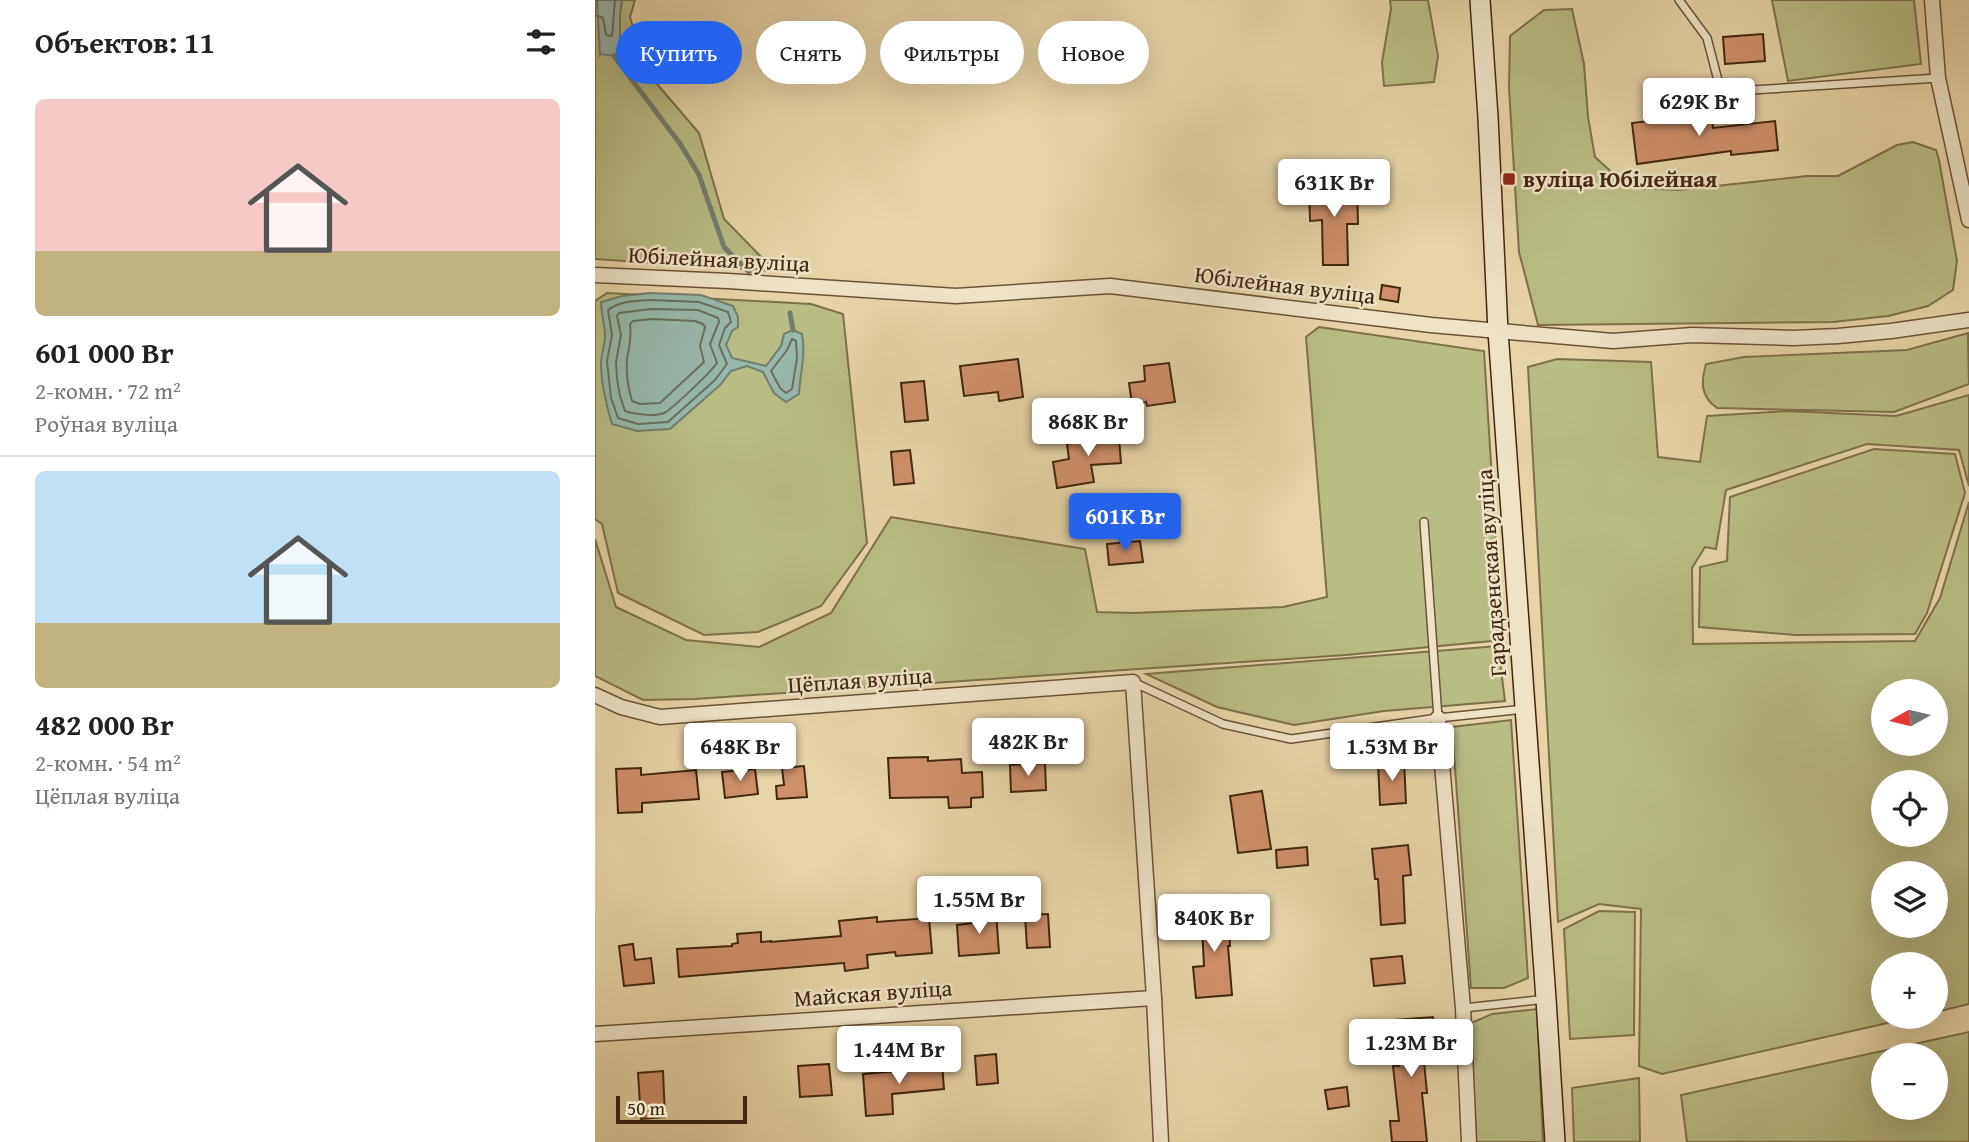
<!DOCTYPE html>
<html lang="ru">
<head>
<meta charset="utf-8">
<style>
	:root { --surface:#fff; --page:#f2f2f2; --text:#222; --muted:#767676; --line:#e0e0e0; --accent:#2563eb }
	body { margin:0; font-family:"Gentium Book Plus",serif; background:var(--page); color:var(--text); height:100vh; display:flex; flex-direction:column; font-size:26px; white-space:nowrap }
	* { box-sizing:border-box; margin:0 }
	p { font-size:23px; color:var(--muted) }
	.icon { flex:none; width:38px; height:38px; fill:none; stroke:currentColor; stroke-width:2; stroke-linecap:round; stroke-linejoin:round }
	.map { position:relative; flex:1; overflow:hidden }
	.details { display:flex; flex-direction:column; background:var(--surface); width:595px }
	.details>* { flex:none }
	.guide { position:absolute; left:21px; top:21px; width:665px; height:63px; display:flex; gap:14px }
	.needle { width:46px; rotate:262deg }
	.buttons { position:absolute; left:1276px; top:679px; display:grid; gap:14px }
	.buttons a { display:grid; place-items:center; width:77px; height:77px; border-radius:50%; background:var(--surface); box-shadow:0 7px 28px #0002; font-size:35px }
	.scale { position:absolute; left:21px; bottom:18px; width:131px; box-sizing:border-box; padding-left:7px; border:4px solid #42260f; border-top:0; font-size:19px; line-height:24px; white-space:nowrap; color:#42260f; -webkit-text-stroke:5px #efe3c6; paint-order:stroke }
	.price { position:absolute; translate:-50% -60px; padding:0 16px; border-radius:7px; background:#fff; color:#222; font-size:23px; line-height:46px; filter:drop-shadow(0 2px 4px #0008) }
	.price::after { content:''; position:absolute; left:50%; top:42px; width:21px; height:16px; margin-left:-10px; background:inherit; clip-path:polygon(0 0,100% 0,50% 100%) }
	.price.selected { background:var(--accent); color:#fff }
	ul { padding:0; list-style:none }
	li { display:grid; align-content:center; gap:14px; height:371px; padding:0 35px }
	li+li { border-top:2px solid var(--line) }
	li span { display:grid; place-items:center; height:217px; border-radius:10px; color:#555 }
	li>.icon { margin-inline-start:auto }
	span .icon { width:126px; height:126px; fill:#fffc; stroke-width:1 }
	li b { font-size:30px }
	h2 { display:flex; justify-content:space-between; align-items:center; height:84px; padding:0 35px; font-size:30px }
	.chip { padding:0 24px; border-radius:32px; background:var(--surface); box-shadow:0 7px 28px #0002; font-size:24px; line-height:63px }
	.chip.selected { background:var(--accent); color:#fff }
	main { display:flex; flex:1; min-height:0 }
	.map>svg:first-child { display:block }
	.green { fill:#b8bc85; stroke:#7d714a; stroke-width:2; fill-rule:evenodd }
	.water { fill:#97b8ac; stroke:#757e6d; stroke-width:2 }
	.lines { fill:none; stroke-linecap:round; stroke-linejoin:round }
	.shore { stroke:#6c6f5e; stroke-width:2 }
	.stream { stroke:#757e6d; stroke-width:5 }
	.building { fill:#ce906b; stroke:#42260f; stroke-width:2 }
	.lane-casing { stroke:#6b5235; stroke-width:10 }
	.street-casing { stroke:#6b5235; stroke-width:17 }
	.secondary-casing { stroke:#42260f; stroke-width:22 }
	.lane { stroke:#efe3c6; stroke-width:7 }
	.street { stroke:#efe3c6; stroke-width:14 }
	.secondary { stroke:#efe3c6; stroke-width:19 }
	.poi-dot { fill:#8f2418; stroke:#efe3c6; stroke-width:2.5 }
	.labels { text-anchor:middle; stroke-width:5; stroke-linejoin:round; paint-order:stroke }
	.poi-label { font-size:23px; font-weight:bold; fill:#42260f; stroke:#efe3c6; text-anchor:start }
	.street-label { font-size:23px; fill:#42260f; stroke:#efe3c6 }
</style>
</head>
<body>
<main>
<section class="details">
<h2>Объектов: 11<svg class="icon" aria-label="filters" viewBox="0 0 24 24"><path d="M4 7h16M4 17h16"/><circle cx="9" cy="7" r="2"/><circle cx="15" cy="17" r="2"/></svg></h2>
<ul>
<li><span style="background:linear-gradient(#f6c9c9 70%,#c2b280 0)"><svg class="icon" aria-label="home" viewBox="0 0 24 24"><path d="M3 11l9-7 9 7M6 9v11h12V9"/></svg></span><div><b>601 000 Br</b><p>2-комн. · 72 m²</p><p>Роўная вуліца</p></div></li>
<li><span style="background:linear-gradient(#bfe0f5 70%,#c2b280 0)"><svg class="icon" aria-label="home" viewBox="0 0 24 24"><path d="M3 11l9-7 9 7M6 9v11h12V9"/></svg></span><div><b>482 000 Br</b><p>2-комн. · 54 m²</p><p>Цёплая вуліца</p></div></li>
</ul>
</section>
<div class="map">
<svg width="1374" height="1142" viewBox="0 0 1374 1142">
	<rect width="100%" height="100%" fill="#e7d4a8"/>
	<filter id="stains"><feTurbulence type="fractalNoise" baseFrequency=".00286" numOctaves="4"/><feColorMatrix values="0 0 0 0 .2 0 0 0 0 .09 0 0 0 0 .02 0 0 0 .5 -.17"/></filter>
	<radialGradient id="worn" r=".72"><stop offset=".6" stop-color="#630" stop-opacity="0"/><stop offset="1" stop-color="#630" stop-opacity=".3"/></radialGradient>
	<g class="green">
		<polygon points="0,0 2,0 5,54 25,14 27,0 40,0 35,17 50,70 104,133 129,219 180,271 0,259"/>
		<polygon points="795,0 833,0 843,56 839,82 789,86 787,62 796,9"/>
		<polygon points="1177,0 1319,0 1326,64 1193,81"/>
		<polygon points="977,9 989,64 993,117 1000,157 1022,177 1043,188 1084,190 1212,176 1243,176 1302,145 1318,142 1341,150 1344,160 1362,261 1358,290 1333,306 1293,316 1238,322 943,325 924,252 914,88 915,36 949,10"/>
		<polygon points="12,293 216,304 248,314 272,543 226,606 163,632 109,635 23,593 7,524 0,519 0,301"/>
		<polygon points="724,327 889,351 907,640 751,655 100,699 48,700 0,676 0,539 21,607 91,640 164,647 236,613 296,517 490,549 502,612 538,613 688,607 732,597 711,337"/>
		<path d="M1373,333L1374,384L1299,412L1122,408C1105,396 1106,382 1111,364L1149,357L1312,350Z"/>
		<path d="M962,359L1056,362L1063,457L1105,462L1112,416L1192,411L1301,416L1374,395V486L1364,450L1272,444L1131,490L1121,549L1110,547L1097,568L1098,644L1320,641L1345,598L1374,502V1004L1341,1012L1340,964H1288V1017H1319L1067,1074L1044,1066L1046,909L1004,904L963,922L933,367ZM1288,691H1340V744H1288ZM1288,782H1340V835H1288ZM1288,873H1340V926H1288Z"/>
		<polygon points="1279,449 1360,454 1370,493 1332,613 1320,634 1201,635 1104,627 1105,567 1132,561 1135,497"/>
		<polygon points="903,646 910,701 789,711 699,725 622,707 551,674"/>
		<polygon points="916,720 933,978 909,988 876,988 857,727"/>
		<polygon points="1004,911 1040,912 1039,1035 975,1039 969,929"/>
		<polygon points="942,1009 948,1142 881,1142 874,1024 897,1014"/>
		<path d="M1374,1032V1142H1092L1086,1095ZM1288,1055H1340V1108H1288Z"/>
		<polygon points="1044,1078 1045,1142 979,1142 977,1088"/>
	</g>
	<g class="water">
		<polygon points="2,0 27,0 25,14 25,50 19,56 5,54"/>
		<path d="M55,293L106,295L138,306L143,317V327L137,331L131,345L137,358L171,366L186,346L189,334L198,330L207,334C211,354 205,374 204,394L191,402L179,393L168,372L152,366L136,371L125,385L75,429L42,431L17,424C11,404 6,384 6,363C6,354 10,345 10,336C10,326 6,313 6,302L27,296Z"/>
	</g>
	<g class="lines">
		<g class="shore">
			<polyline points="0,15 8,18 11,35 17,36 20,0"/>
			<path d="M55,300L104,302L133,312L136,322L130,328L124,345L132,364L120,380L73,422L43,424L23,418L16,398L14,380L12,361L17,335L13,310C24,301 41,301 55,300Z"/>
			<path d="M56,309L103,310L123,318L124,322L115,344L122,363C117,371 76,410 69,413C59,417 39,414 30,411L25,396L22,379L21,362L26,335L22,316L24,313Z"/>
			<path d="M57,319L100,321L108,324L110,327L105,346L109,362L65,403L45,404L37,401C33,388 31,373 32,359C34,347 37,337 35,324L38,321Z"/>
			<polygon points="197,339 201,341 202,358 197,389 191,393 185,388 176,371 192,350"/>
		</g>
		<g class="stream">
			<polyline points="19,56 86,145 104,175 129,247 154,272"/>
			<polyline points="195,313 198,330"/>
		</g>
	</g>
	<g class="building">
		<polygon points="1168,34 1170,61 1130,64 1128,37"/>
		<polygon points="1116,113 1118,128 1180,121 1183,150 1136,155 1136,151 1042,164 1037,123"/>
		<polygon points="762,186 763,224 752,224 753,265 728,265 727,220 715,221 714,187"/>
		<polygon points="787,285 805,288 803,302 785,299"/>
		<polygon points="423,359 428,397 404,401 403,392 369,396 365,366"/>
		<polygon points="574,363 580,402 552,406 551,402 537,404 534,383 550,381 549,366"/>
		<polygon points="329,381 333,420 310,422 306,383"/>
		<polygon points="523,427 526,463 496,465 499,482 462,488 458,462 474,459 472,444 503,439 502,429"/>
		<polygon points="315,450 319,483 299,485 296,452"/>
		<polygon points="545,541 548,562 514,565 512,544"/>
		<polygon points="333,757 333,761 366,759 367,773 387,772 388,797 376,798 376,807 354,808 353,797 295,798 293,758"/>
		<polygon points="809,761 811,803 785,805 783,762"/>
		<polygon points="450,763 451,790 416,792 415,765"/>
		<polygon points="209,766 212,797 182,799 181,786 189,785 187,768"/>
		<polygon points="46,768 46,775 101,770 104,799 47,803 47,812 23,813 21,769"/>
		<polygon points="160,769 163,794 130,798 127,772"/>
		<polygon points="667,791 676,849 643,853 635,796"/>
		<polygon points="813,845 816,875 808,876 810,923 786,925 783,879 780,879 777,849"/>
		<polygon points="712,847 713,865 682,868 681,850"/>
		<polygon points="633,904 635,946 633,946 637,995 601,998 598,967 609,966 606,906"/>
		<polygon points="401,912 404,953 364,956 362,925 378,923 378,914"/>
		<polygon points="453,914 455,947 432,948 430,915"/>
		<polygon points="282,917 282,922 334,918 337,953 301,956 300,952 272,955 273,968 250,971 249,963 84,977 82,949 137,946 137,944 143,943 142,934 166,932 166,942 176,941 176,942 246,936 244,921"/>
		<polygon points="38,944 40,960 56,958 59,983 29,986 24,946"/>
		<polygon points="807,956 810,983 779,986 776,959"/>
		<polygon points="838,1017 840,1041 827,1042 832,1093 827,1093 832,1142 797,1142 795,1121 804,1121 798,1066 804,1066 800,1020"/>
		<polygon points="401,1054 403,1083 382,1085 380,1056"/>
		<polygon points="347,1063 349,1089 297,1094 298,1114 271,1116 268,1074 314,1070 314,1066"/>
		<polygon points="234,1064 237,1095 205,1097 203,1066"/>
		<polygon points="68,1071 70,1117 46,1119 43,1073"/>
		<polygon points="752,1087 754,1106 733,1109 730,1090"/>
	</g>
	<g class="lines">
		<defs>
			<g id="lane">
				<polyline points="1084,0 1112,38 1126,92 1343,78"/>
				<polyline points="829,522 843,718"/>
				<polyline points="538,682 628,724 696,739 843,718 930,709"/>
				<polyline points="869,1008 951,999"/>
			</g>
			<g id="street">
				<polyline points="1337,0 1343,78 1374,220"/>
				<polyline points="0,275 133,281 361,296 515,286 836,325 1018,341 1097,335 1198,338 1243,336 1296,331 1374,320"/>
				<polyline points="0,695 26,707 65,717 538,682 559,998 566,1142"/>
				<polyline points="843,718 868,1008 874,1142"/>
				<polyline points="0,1034 559,998"/>
			</g>
			<polyline id="secondary" points="885,0 893,117 903,331 951,999 960,1142"/>
		</defs>
		<use href="#lane" class="lane-casing"/>
		<use href="#street" class="street-casing"/>
		<use href="#secondary" class="secondary-casing"/>
		<use href="#lane" class="lane"/>
		<use href="#street" class="street"/>
		<use href="#secondary" class="secondary"/>
	</g>
	<rect class="poi-dot" x="907" y="172" width="14" height="14" rx="3.5"/>
	<g class="labels">
		<g class="poi-label">
			<text x="928" y="187">вуліца Юбілейная</text>
		</g>
		<g class="street-label">
			<text transform="translate(124 259) rotate(3)" y="8">Юбілейная вуліца</text>
			<text transform="translate(690 285) rotate(7)" y="8">Юбілейная вуліца</text>
			<text transform="translate(896 573) rotate(-94)" y="8">Гарадзенская вуліца</text>
			<text transform="translate(265 680) rotate(-4)" y="8">Цёплая вуліца</text>
			<text transform="translate(278 993) rotate(-4)" y="8">Майская вуліца</text>
		</g>
	</g>
	<rect width="100%" height="100%" filter="url(#stains)"/>
	<rect width="100%" height="100%" fill="url(#worn)"/>
</svg>
<div class="buttons">
<a><svg class="needle" viewBox="-14 -14 28 28"><path d="M0-13l5 13h-10z" fill="#e53935"/><path d="M0 13l5-13h-10z" fill="#767676"/></svg></a>
<a><svg class="icon" aria-label="locate" viewBox="0 0 24 24"><circle cx="12" cy="12" r="6"/><path d="M12 2v4M12 18v4M2 12h4M18 12h4"/></svg></a>
<a><svg class="icon" aria-label="layers" viewBox="0 0 24 24"><path d="M12 4l9 5-9 5-9-5zM3 14l9 5 9-5"/></svg></a>
<a>+</a>
<a>−</a>
</div>
<div class="scale">50 m</div>
<b class="price" style="left:1104px;top:138px">629K Br</b>
<b class="price" style="left:739px;top:219px">631K Br</b>
<b class="price" style="left:493px;top:458px">868K Br</b>
<b class="price selected" style="left:530px;top:553px">601K Br</b>
<b class="price" style="left:433px;top:778px">482K Br</b>
<b class="price" style="left:145px;top:783px">648K Br</b>
<b class="price" style="left:797px;top:783px">1.53M Br</b>
<b class="price" style="left:384px;top:936px">1.55M Br</b>
<b class="price" style="left:619px;top:954px">840K Br</b>
<b class="price" style="left:816px;top:1079px">1.23M Br</b>
<b class="price" style="left:304px;top:1086px">1.44M Br</b>
<div class="guide">
<a class="chip selected">Купить</a>
<a class="chip">Снять</a>
<a class="chip">Фильтры</a>
<a class="chip">Новое</a>
</div>
</div>
</main>
</body>
</html>
